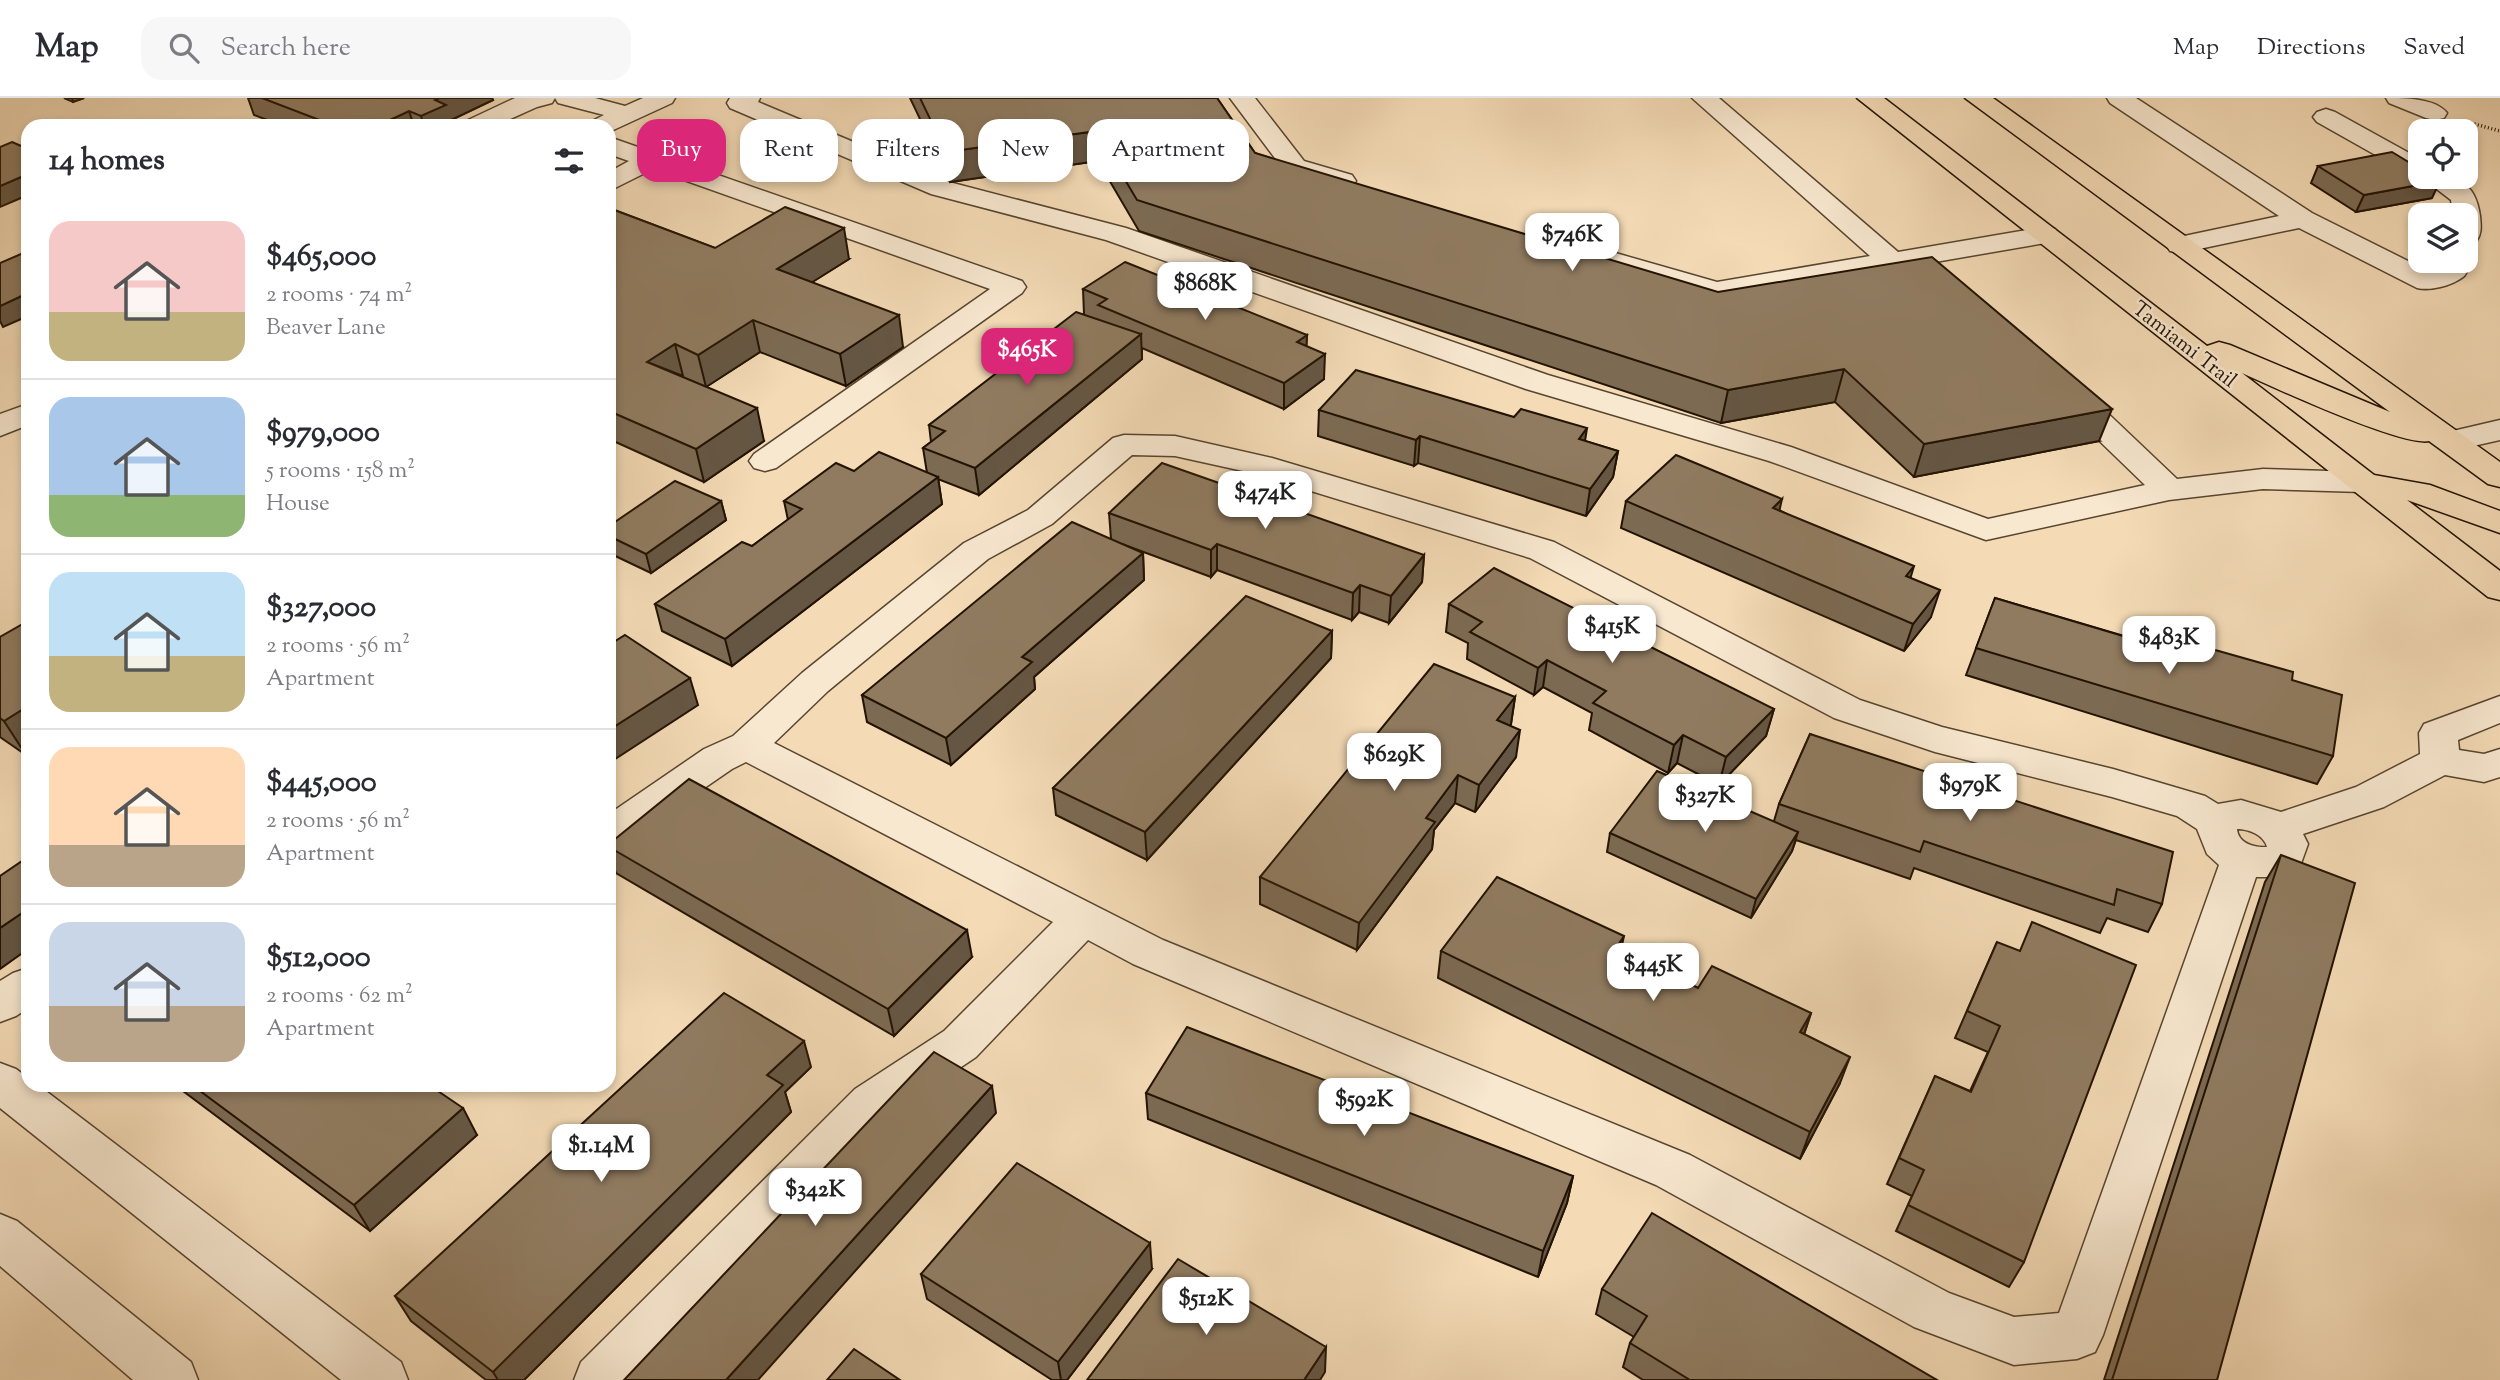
<!DOCTYPE html>
<html lang="en">
<head>
<meta charset="utf-8">
<style>
	:root { --surface:#fff; --page:#f7f7f7; --text:#2b2b33; --muted:#7c7c81; --line:#e1e1e2; --accent:#db2777 }
	body { margin:0; font-family:"Sorts Mill Goudy",serif; background:var(--page); color:var(--text); height:100vh; display:flex; flex-direction:column; font-size:26px; white-space:nowrap }
	* { box-sizing:border-box; margin:0 }
	p { font-size:23px; color:var(--muted) }
	.icon { flex:none; width:38px; height:38px; fill:none; stroke:currentColor; stroke-width:2; stroke-linecap:round; stroke-linejoin:round }
	.map { position:relative; flex:1; overflow:hidden }
	.panel { position:absolute; left:21px; top:21px; width:595px; height:973px; display:flex; flex-direction:column; background:var(--surface); border-radius:21px; box-shadow:0 4px 10px #0003 }
	.panel>* { flex:none }
	.banner { position:absolute; left:637px; top:21px; width:665px; height:63px; display:flex; gap:14px }
	.buttons { position:absolute; left:2408px; top:21px; display:grid; gap:14px }
	.buttons a { display:grid; place-items:center; width:70px; height:70px; border-radius:14px; background:var(--surface); box-shadow:0 4px 10px #0003; font-size:35px }
	.price { position:absolute; translate:-50% -60px; padding:0 16px; border-radius:14px; background:#fff; color:#222; font-size:23px; line-height:46px; filter:drop-shadow(0 2px 4px #0008) }
	.price::after { content:''; position:absolute; left:50%; top:42px; width:21px; height:16px; margin-left:-10px; background:inherit; clip-path:polygon(0 0,100% 0,50% 100%) }
	.price.active { background:var(--accent); color:#fff }
	ul { padding:0; list-style:none }
	li { display:flex; align-items:center; gap:21px; height:175px; padding:0 28px }
	li+li { border-top:2px solid var(--line) }
	li span { display:grid; place-items:center; flex:none; width:196px; height:140px; border-radius:21px; color:#555 }
	li>.icon { margin-inline-start:auto }
	span .icon { width:84px; height:84px; fill:#fffc; stroke-width:1 }
	li b { font-size:30px }
	h2 { display:flex; justify-content:space-between; align-items:center; height:84px; padding:0 28px; font-size:30px }
	.tag { padding:0 24px; border-radius:21px; background:var(--surface); box-shadow:0 4px 10px #0003; font-size:24px; line-height:63px }
	.tag.active { background:var(--accent); color:#fff }
	header { display:flex; align-items:center; gap:42px; box-sizing:border-box; height:98px; padding:0 35px; background:var(--surface); border-bottom:2px solid var(--line) }
	header strong { font-size:33px }
	nav { display:flex; gap:38px; margin-inline-start:auto; font-size:24px }
	.search { width:490px; height:63px; background:var(--page); display:flex; align-items:center; gap:18px; box-sizing:border-box; padding:0 24px; border-radius:21px; color:var(--muted); font-size:26px }
	.map>svg:first-child { display:block }
	.lines { fill:none; stroke-linecap:round; stroke-linejoin:round }
	.minor-casing { stroke:#57452f; stroke-width:3 }
	.major-casing { stroke:#231302; stroke-width:3 }
	.path { stroke:#231302; stroke-width:3.5; stroke-dasharray:1 2.5; stroke-linecap:butt }
	.minor { fill:#f8e8d0; fill-rule:evenodd }
	.major { fill:#f4dbb6; fill-rule:evenodd }
	.wall { fill:#7c6a53; stroke:#231302; stroke-width:2 }
	.shaded-wall { fill:#655643; stroke:#231302; stroke-width:2 }
	.building { fill:#907b60; stroke:#231302; stroke-width:2 }
	.labels { text-anchor:middle; stroke-width:5; stroke-linejoin:round; paint-order:stroke }
	.far-street-label { font-size:21px; fill:#231302; stroke:#f8e8d0 }
</style>
</head>
<body>
<header>
<strong>Map</strong>
<div class="search"><svg class="icon" aria-label="search" viewBox="0 0 24 24"><circle cx="10" cy="10" r="6"/><path d="M15 15l6 6"/></svg>Search here</div>
<nav><a>Map</a><a>Directions</a><a>Saved</a></nav>
</header>
<div class="map">
<svg width="2500" height="1282" viewBox="0 0 2500 1282">
	<rect width="100%" height="100%" fill="#f4dbb6"/>
	<filter id="stains"><feTurbulence type="fractalNoise" baseFrequency=".00286" numOctaves="4"/><feColorMatrix values="0 0 0 0 .2 0 0 0 0 .09 0 0 0 0 .02 0 0 0 .5 -.17"/></filter>
	<radialGradient id="worn" r=".72"><stop offset=".6" stop-color="#630" stop-opacity="0"/><stop offset="1" stop-color="#630" stop-opacity=".3"/></radialGradient>
	<g class="lines">
		<defs>
			<g id="minor">
				<polygon points="515,0 595,0 625,8 643,0 675,0 672,5 609,34 609,28 588,28 592,23 604,17 558,5 555,0 552,5 537,9 495,28 462,28 466,23"/>
				<polygon points="730,0 760,0 758,4 949,84 1126,130 1548,277 1791,349 1988,421 2145,387 2056,301 2052,294 2056,287 2067,285 2078,287 2177,381 2263,371 2362,374 2374,377 2378,384 2374,391 2362,394 2263,391 2169,402 1986,442 1769,363 1526,291 1106,142 931,96 730,10 727,5"/>
				<polygon points="1230,0 1255,0 1304,63 1352,77 1356,83 1352,89 1343,91 1286,75"/>
				<polygon points="1692,0 1719,0 1898,154 2045,129 2055,131 2059,137 2055,143 2045,145 1716,202 1602,168 1598,162 1602,156 1612,154 1717,184 1870,158"/>
				<path d="M2107,0H2136L2312,115L2428,173L2441,168L2443,163H2466V157L2471,163C2469,168 2467,176 2463,179C2451,188 2430,193 2417,190L2299,130L2180,155L2170,153L2166,147L2170,141L2279,118L2110,5Z"/>
				<path d="M2386,0C2405,0 2435,0 2447,15L2444,20L2435,22L2426,20L2389,5Z"/>
				<polygon points="2326,11 2335,14 2420,61 2420,79 2411,77 2317,24 2313,19 2317,14"/>
				<polygon points="609,39 1022,183 1026,189 1022,195 776,370 765,373 754,370 749,363 754,356 990,191 653,71 609,93 609,74 629,63 609,56"/>
				<path d="M2421,79C2454,77 2475,81 2480,118C2481,129 2482,135 2476,144L2466,146V117H2453L2451,102Z"/>
				<polygon points="28,306 28,327 0,338 0,316"/>
				<polygon points="2500,322 2500,342 2451,353 2440,350 2435,343 2440,336"/>
				<path d="M1124,337L1175,338L1272,360L1554,444L1860,602L1942,629L2113,671L2205,698L2218,706L2241,702L2281,714L2356,689L2420,656L2419,635L2424,626L2500,598V625L2458,642L2459,652L2484,656L2500,651V679L2484,684L2445,677L2384,709L2303,736L2308,746L2299,771L2274,779H2256L2103,1237L2095,1254L2077,1261L2014,1267L1914,1229L1656,1087L1133,866L1088,842L976,959L887,1019L635,1282H574L581,1264L855,991L944,933L1053,824L746,664L732,671L623,746L609,751V716L704,651L733,638L802,575L964,445L1028,412L1113,340ZM1132,357L1175,358L1252,375L1530,460L1834,620L1935,654L2112,699L2177,718L2197,731L2207,756L2219,767L2059,1215L2014,1219L1949,1195L1690,1057L1163,842L774,645L828,593L988,461L1052,426ZM2237,731C2249,731 2264,737 2267,749C2254,750 2238,745 2237,731Z"/>
				<polygon points="28,870 28,910 16,918 0,924 0,883 13,875"/>
				<polygon points="0,965 16,971 28,980 28,987 38,987 401,1264 408,1282 341,1282 0,1010"/>
				<polygon points="0,1116 17,1123 191,1264 198,1282 133,1282 0,1168"/>
			</g>
			<path id="major" d="M1857,0H1884L2207,248L2219,244L2230,247L2390,314L1965,0H1993L2500,364V389L2488,386L2429,343C2402,349 2273,289 2242,275L2374,377L2430,387L2500,413V435L2407,402L2500,473V502L2488,499Z"/>
		</defs>
		<use href="#minor" class="minor-casing"/>
		<use href="#major" class="major-casing"/>
		<polyline class="path" points="2471,25 2500,33"/>
		<use href="#minor" class="minor"/>
		<use href="#major" class="major"/>
	</g>
	<g class="wall">
		<polygon points="64,0 84,0 73,4"/>
		<polygon points="248,0 492,0 493,2 451,22 453,28 283,28 254,17"/>
		<polygon points="910,0 1217,0 1255,55 2099,343 1914,379 1835,304 1721,325 1139,133 1098,63 950,84"/>
		<polygon points="2318,68 2432,100 2356,114 2311,85"/>
		<polygon points="609,110 715,150 849,161 812,184 903,249 846,288 760,254 706,289 764,343 704,384 609,341"/>
		<polygon points="1083,191 1307,237 1306,248 1324,281 1284,311 1142,250 1142,261 979,397 938,381 942,406 732,568 662,533 655,506 752,448 788,422 784,403 854,373 927,375 923,350 931,344 929,327 1084,216"/>
		<polygon points="1319,312 1585,343 1618,353 1613,379 1586,418 1418,365 1414,368 1318,338"/>
		<polygon points="721,403 726,422 651,475 609,455 609,428"/>
		<polygon points="1626,403 1779,412 1911,480 1931,519 1904,553 1621,430"/>
		<polygon points="1109,415 1424,457 1422,484 1389,525 1359,514 1352,522 1217,472 1211,479 1122,446 1143,455 1144,482 1034,579 1035,591 951,667 867,624 862,597 1111,441"/>
		<polygon points="1995,500 2195,559 2201,548 2333,658 2317,686 1966,577"/>
		<polygon points="1449,506 1774,611 1766,638 1719,687 1677,665 1668,675 1589,632 1592,615 1543,589 1534,597 1467,561 1468,545 1446,534"/>
		<polygon points="1332,533 1331,560 1147,762 1056,717 1053,690"/>
		<polygon points="0,539 26,657 0,639"/>
		<polygon points="1515,599 1511,626 1510,628 1516,659 1475,714 1455,705 1434,732 1432,751 1357,852 1260,806 1260,779"/>
		<polygon points="1810,636 2162,806 2148,834 2107,820 2100,835 1914,770 1910,781 1796,742 1792,753 1751,820 1607,754 1610,735 1774,723 1779,706"/>
		<polygon points="609,746 972,859 894,938 616,775 609,755"/>
		<polygon points="2281,757 2217,1282 2104,1282 2265,784"/>
		<polygon points="1997,844 2024,1164 2009,1189 1896,1133 1912,1098 1887,1086 1935,978 1970,993 1988,954 1955,940"/>
		<polygon points="1441,853 1621,853 1698,890 1811,915 1804,937 1840,985 1800,1061 1438,880"/>
		<polygon points="811,969 785,994 791,1014 524,1282 486,1282 411,1223 395,1198"/>
		<polygon points="175,987 429,987 477,1037 370,1133"/>
		<polygon points="1146,995 1573,1078 1567,1105 1538,1179 1148,1021"/>
		<polygon points="1152,1171 1067,1282 1052,1282 927,1201 921,1176"/>
		<polygon points="1602,1191 1937,1282 1643,1282 1623,1269 1630,1245 1634,1239 1596,1216"/>
	</g>
	<g class="shaded-wall">
		<polygon points="72,0 84,0 73,4"/>
		<polygon points="439,0 492,0 493,2 451,22 453,28 424,28 421,18 435,2"/>
		<polygon points="409,13 414,28 377,28"/>
		<polygon points="1096,33 1098,63 950,84 946,54"/>
		<polygon points="28,76 28,97 0,109 0,88"/>
		<polygon points="2440,83 2432,100 2356,114 2364,97"/>
		<polygon points="844,130 849,161 784,202 777,171"/>
		<polygon points="28,195 28,218 3,229 0,223 0,208"/>
		<polygon points="899,217 903,249 846,288 840,256"/>
		<polygon points="753,222 760,254 706,289 698,257"/>
		<polygon points="1141,236 1142,261 979,397 975,370"/>
		<polygon points="1307,237 1306,263 1297,244"/>
		<polygon points="675,246 683,278 647,264"/>
		<polygon points="1325,256 1324,281 1284,311 1284,285"/>
		<polygon points="1844,271 1835,304 1721,325 1728,292"/>
		<polygon points="757,310 764,343 704,384 696,351"/>
		<polygon points="2112,311 2099,343 1914,379 1924,346"/>
		<polygon points="1587,330 1583,356 1579,341"/>
		<polygon points="1420,338 1418,365 1414,368 1416,342"/>
		<polygon points="1618,353 1613,379 1586,418 1590,391"/>
		<polygon points="938,379 942,406 732,568 725,541"/>
		<polygon points="1782,401 1776,428 1773,410"/>
		<polygon points="721,403 726,422 651,475 646,456"/>
		<polygon points="1217,446 1217,472 1211,479 1211,452"/>
		<polygon points="1143,455 1144,482 1034,579 1035,591 951,667 946,640 1022,559"/>
		<polygon points="1424,457 1422,484 1389,525 1391,498"/>
		<polygon points="1914,468 1906,495 1906,478"/>
		<polygon points="1360,487 1359,514 1352,522 1353,495"/>
		<polygon points="1940,492 1931,519 1904,553 1913,526"/>
		<polygon points="1332,533 1331,560 1147,762 1145,734"/>
		<polygon points="1547,562 1543,589 1534,597 1538,570"/>
		<polygon points="690,580 698,607 609,665 609,632"/>
		<polygon points="1515,599 1511,626 1493,650 1497,622"/>
		<polygon points="28,608 28,655 26,657 4,623"/>
		<polygon points="1774,611 1766,638 1719,687 1726,659"/>
		<polygon points="1520,632 1516,659 1475,714 1479,687"/>
		<polygon points="1683,637 1677,665 1668,675 1674,647"/>
		<polygon points="1458,677 1455,705 1434,732 1432,751 1357,852 1359,825 1426,720"/>
		<polygon points="1798,734 1792,753 1751,820 1756,801"/>
		<polygon points="28,811 28,851 0,871 0,830"/>
		<polygon points="967,832 972,859 894,938 888,911"/>
		<polygon points="1624,838 1618,865 1616,850"/>
		<polygon points="1811,915 1802,942 1800,934"/>
		<polygon points="804,943 811,969 785,994 791,1014 524,1282 498,1282 493,1274 767,977"/>
		<polygon points="1850,959 1840,985 1800,1061 1810,1034"/>
		<polygon points="992,988 996,1015 758,1282 726,1282"/>
		<polygon points="463,1010 477,1037 370,1133 354,1107"/>
		<polygon points="1573,1078 1567,1105 1538,1179 1543,1153"/>
		<polygon points="1150,1145 1152,1171 1067,1282 1061,1282 1058,1264"/>
		<polygon points="1326,1249 1325,1274 1320,1282 1304,1282"/>
	</g>
	<g class="building">
		<polygon points="262,0 439,0 435,2 446,7 421,18 409,13 377,28 335,28"/>
		<polygon points="920,0 1217,0 1255,55 1718,194 1932,159 2112,311 1924,346 1844,271 1728,292 1137,102 1096,33 946,54"/>
		<polygon points="12,44 28,51 28,76 0,88 0,49"/>
		<polygon points="2392,54 2420,71 2420,79 2433,79 2440,83 2364,97 2318,68"/>
		<polygon points="785,109 844,130 777,171 899,217 840,256 753,222 698,257 675,246 647,264 757,310 696,351 609,313 609,110 715,150"/>
		<polygon points="28,153 28,195 0,208 0,165"/>
		<polygon points="1125,164 1307,237 1297,244 1325,256 1284,285 1098,207 1107,201 1083,191"/>
		<polygon points="1076,214 1141,236 975,370 923,350 945,333 929,327"/>
		<polygon points="1356,272 1514,319 1521,311 1587,330 1579,341 1618,353 1590,391 1420,338 1416,342 1319,312"/>
		<polygon points="879,354 938,379 725,541 655,506 742,444 752,448 802,411 784,403 836,365 854,373"/>
		<polygon points="1676,357 1782,401 1773,410 1914,468 1906,478 1940,492 1913,526 1626,403"/>
		<polygon points="1162,365 1424,457 1391,498 1360,487 1353,495 1217,446 1211,452 1109,415"/>
		<polygon points="675,383 721,403 646,456 609,438 609,428"/>
		<polygon points="1072,424 1143,455 1022,559 1032,564 946,640 862,597"/>
		<polygon points="1494,470 1774,611 1726,659 1683,637 1674,647 1593,605 1606,593 1547,562 1538,570 1470,534 1482,524 1449,506"/>
		<polygon points="1246,498 1332,533 1145,734 1053,690"/>
		<polygon points="1995,500 2197,560 2201,548 2293,574 2292,582 2342,597 2333,658 1976,550"/>
		<polygon points="28,523 28,608 4,623 0,620 0,539"/>
		<polygon points="625,537 690,580 609,632 609,547"/>
		<polygon points="1434,566 1515,599 1497,622 1520,632 1479,687 1458,677 1426,720 1435,724 1359,825 1260,779"/>
		<polygon points="1810,636 2173,754 2162,806 2117,791 2114,807 1924,743 1920,754 1779,706"/>
		<polygon points="1657,673 1798,734 1756,801 1610,735"/>
		<polygon points="689,681 967,832 888,911 609,749 609,746"/>
		<polygon points="2281,757 2355,785 2217,1282 2112,1282"/>
		<polygon points="28,759 28,811 0,830 0,778"/>
		<polygon points="1497,779 1624,838 1616,850 1698,890 1712,868 1811,915 1800,934 1850,959 1810,1034 1441,853"/>
		<polygon points="2032,824 2136,867 2024,1164 1908,1107 1924,1072 1899,1060 1935,978 1971,994 2000,928 1967,913 1997,844 2020,853"/>
		<polygon points="724,895 804,943 767,977 783,987 493,1274 395,1198"/>
		<polygon points="1187,929 1573,1078 1543,1153 1146,995"/>
		<polygon points="934,954 992,988 726,1282 624,1282"/>
		<polygon points="192,987 429,987 463,1010 354,1107"/>
		<polygon points="1017,1065 1150,1145 1058,1264 921,1176"/>
		<polygon points="1652,1115 1937,1282 1690,1282 1630,1245 1647,1218 1602,1191"/>
		<polygon points="1178,1161 1326,1249 1304,1282 1087,1282"/>
		<polygon points="854,1251 900,1282 827,1282"/>
	</g>
	<g class="labels">
		<g class="far-street-label">
			<text transform="translate(2185 246) rotate(38)" y="7">Tamiami Trail</text>
		</g>
	</g>
	<rect width="100%" height="100%" filter="url(#stains)"/>
	<rect width="100%" height="100%" fill="url(#worn)"/>
</svg>
<div class="buttons">
<a><svg class="icon" aria-label="locate" viewBox="0 0 24 24"><circle cx="12" cy="12" r="6"/><path d="M12 2v4M12 18v4M2 12h4M18 12h4"/></svg></a>
<a><svg class="icon" aria-label="layers" viewBox="0 0 24 24"><path d="M12 4l9 5-9 5-9-5zM3 14l9 5 9-5"/></svg></a>
</div>
<b class="price" style="left:1572px;top:175px">$746K</b>
<b class="price" style="left:1205px;top:224px">$868K</b>
<b class="price active" style="left:1027px;top:290px">$465K</b>
<b class="price" style="left:1265px;top:433px">$474K</b>
<b class="price" style="left:1612px;top:567px">$415K</b>
<b class="price" style="left:2169px;top:578px">$483K</b>
<b class="price" style="left:1394px;top:695px">$629K</b>
<b class="price" style="left:1970px;top:725px">$979K</b>
<b class="price" style="left:1705px;top:736px">$327K</b>
<b class="price" style="left:1653px;top:905px">$445K</b>
<b class="price" style="left:1364px;top:1040px">$592K</b>
<b class="price" style="left:601px;top:1086px">$1.14M</b>
<b class="price" style="left:815px;top:1130px">$342K</b>
<b class="price" style="left:1206px;top:1239px">$512K</b>
<div class="banner">
<a class="tag active">Buy</a>
<a class="tag">Rent</a>
<a class="tag">Filters</a>
<a class="tag">New</a>
<a class="tag">Apartment</a>
</div>
<section class="panel">
<h2>14 homes<svg class="icon" aria-label="filters" viewBox="0 0 24 24"><path d="M4 7h16M4 17h16"/><circle cx="9" cy="7" r="2"/><circle cx="15" cy="17" r="2"/></svg></h2>
<ul>
<li><span style="background:linear-gradient(#f6c9c9 65%,#c2b280 0)"><svg class="icon" aria-label="home" viewBox="0 0 24 24"><path d="M3 11l9-7 9 7M6 9v11h12V9"/></svg></span><div><b>$465,000</b><p>2 rooms · 74 m²</p><p>Beaver Lane</p></div></li>
<li><span style="background:linear-gradient(#a9c7e8 70%,#8fb573 0)"><svg class="icon" aria-label="home" viewBox="0 0 24 24"><path d="M3 11l9-7 9 7M6 9v11h12V9"/></svg></span><div><b>$979,000</b><p>5 rooms · 158 m²</p><p>House</p></div></li>
<li><span style="background:linear-gradient(#bfe0f5 60%,#c2b280 0)"><svg class="icon" aria-label="home" viewBox="0 0 24 24"><path d="M3 11l9-7 9 7M6 9v11h12V9"/></svg></span><div><b>$327,000</b><p>2 rooms · 56 m²</p><p>Apartment</p></div></li>
<li><span style="background:linear-gradient(#ffd9b3 70%,#b9a48a 0)"><svg class="icon" aria-label="home" viewBox="0 0 24 24"><path d="M3 11l9-7 9 7M6 9v11h12V9"/></svg></span><div><b>$445,000</b><p>2 rooms · 56 m²</p><p>Apartment</p></div></li>
<li><span style="background:linear-gradient(#c9d6e8 60%,#b9a48a 0)"><svg class="icon" aria-label="home" viewBox="0 0 24 24"><path d="M3 11l9-7 9 7M6 9v11h12V9"/></svg></span><div><b>$512,000</b><p>2 rooms · 62 m²</p><p>Apartment</p></div></li>
</ul>
</section>
</div>
</body>
</html>
